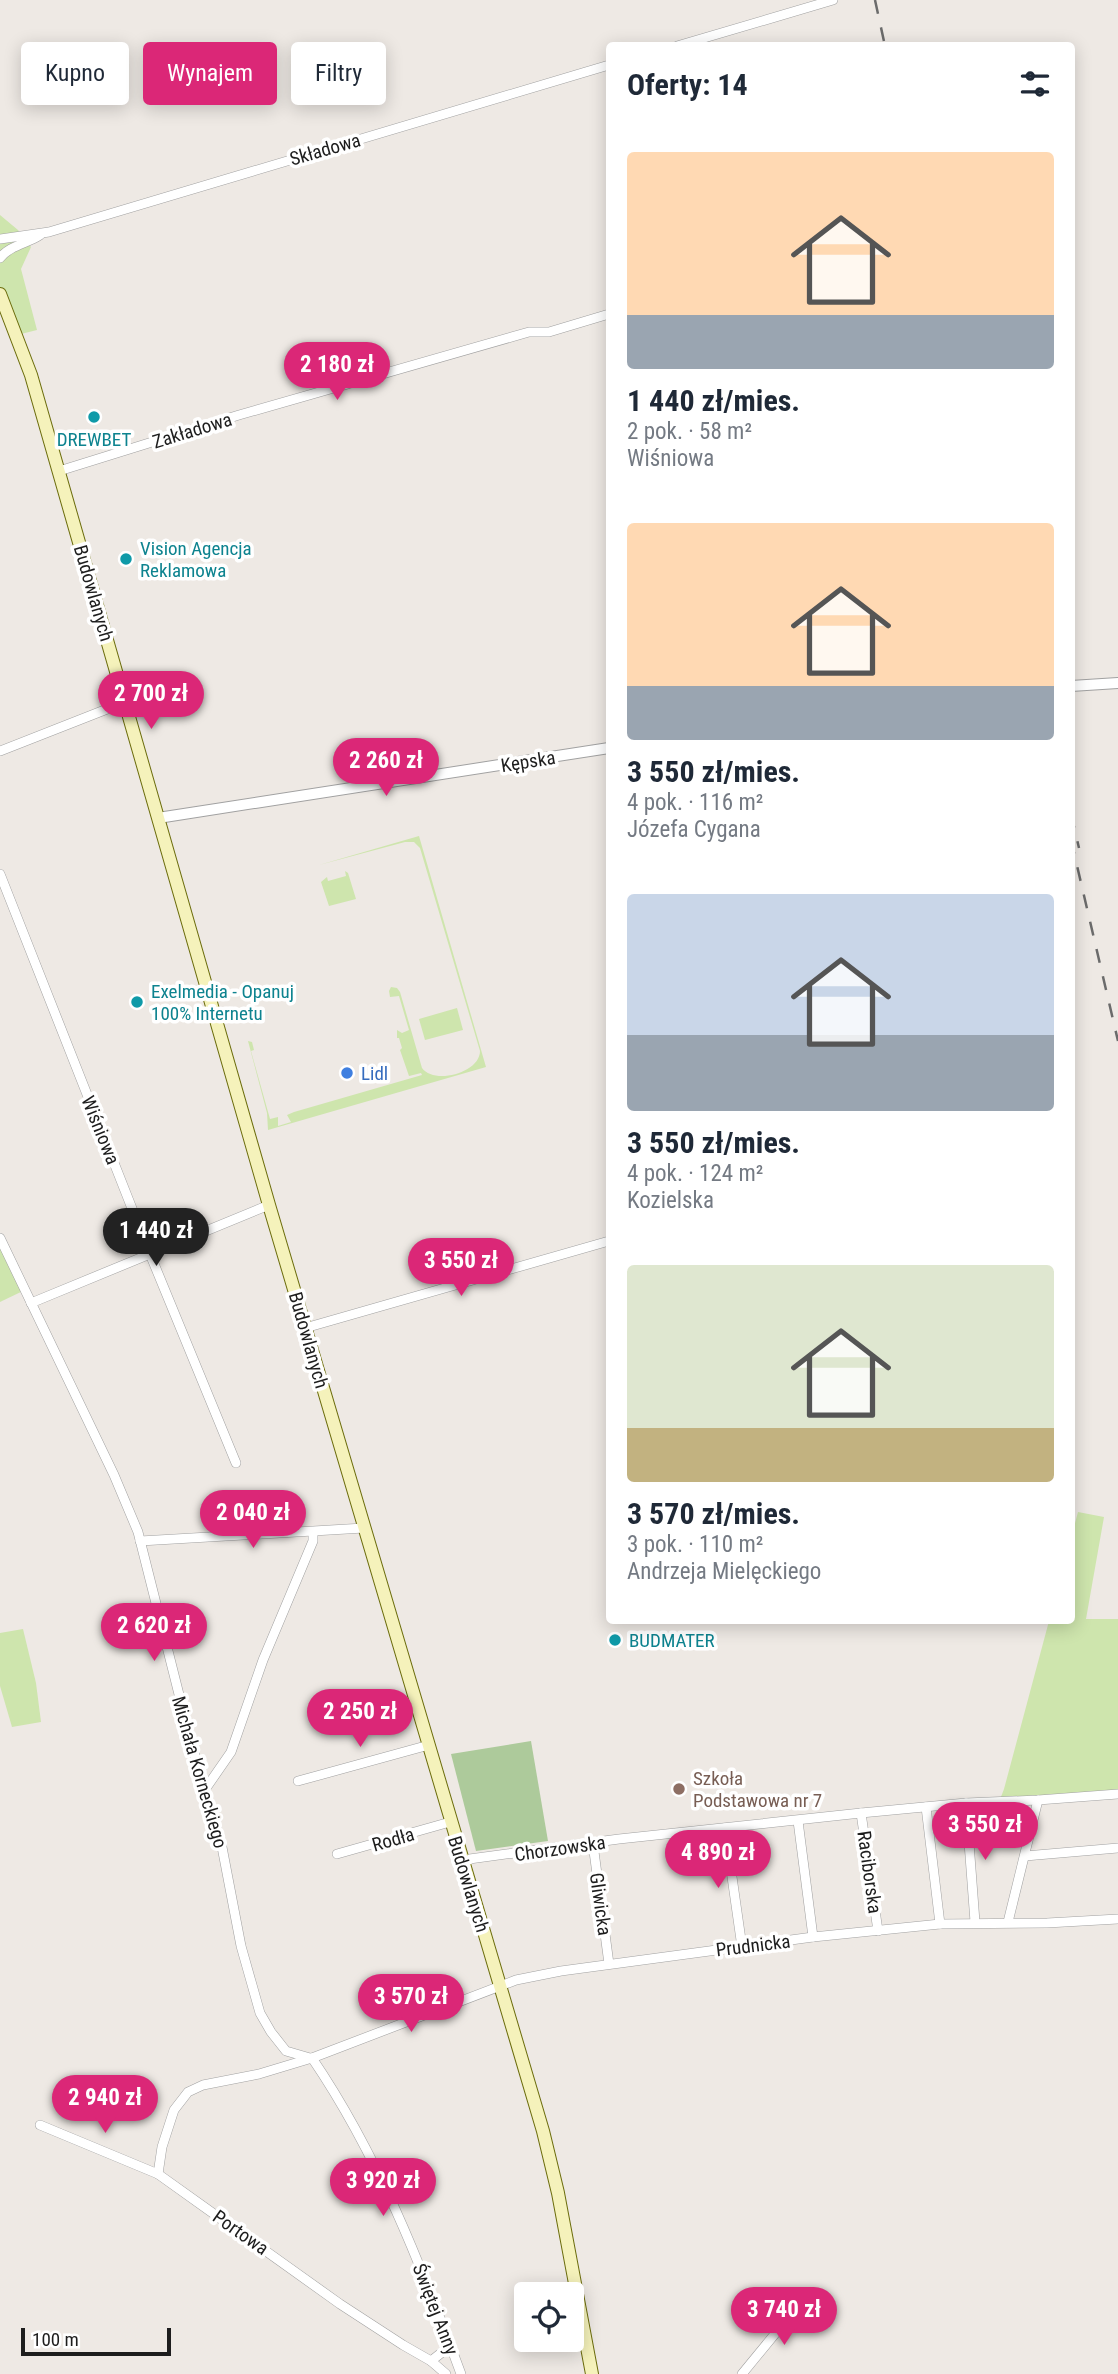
<!DOCTYPE html>
<html lang="pl">
<head>
<meta charset="utf-8">
<style>
	:root { --surface:#fff; --page:#f2f2f3; --text:#1f2937; --muted:#747a83; --accent:#db2777 }
	body { margin:0; font-family:"Roboto Condensed",sans-serif; background:var(--page); color:var(--text); height:100vh; display:flex; flex-direction:column; font-size:26px; white-space:nowrap }
	* { box-sizing:border-box; margin:0 }
	p { font-size:23px; color:var(--muted) }
	.icon { flex:none; width:38px; height:38px; fill:none; stroke:currentColor; stroke-width:2; stroke-linecap:round; stroke-linejoin:round }
	.map { position:relative; flex:1; overflow:hidden }
	.drawer { position:absolute; left:606px; top:42px; width:469px; height:1582px; display:flex; flex-direction:column; background:var(--surface); border-radius:7px; box-shadow:0 4px 18px #0003 }
	.drawer>* { flex:none }
	.banner { position:absolute; left:21px; top:42px; width:480px; height:63px; display:flex; gap:14px }
	.controls { position:absolute; left:514px; top:2282px; display:grid; gap:14px }
	.controls a { display:grid; place-items:center; width:70px; height:70px; border-radius:7px; background:var(--surface); box-shadow:0 4px 18px #0003; font-size:35px }
	.scale { position:absolute; left:21px; bottom:18px; width:150px; box-sizing:border-box; padding-left:7px; border:4px solid #1d1d1d; border-top:0; font-size:19px; line-height:24px; white-space:nowrap; color:#1d1d1d; -webkit-text-stroke:5px #fff; paint-order:stroke }
	.price { position:absolute; translate:-50% -60px; padding:0 16px; border-radius:24px; background:var(--accent); color:#fff; font-size:23px; line-height:46px; filter:drop-shadow(0 2px 4px #0008) }
	.price::after { content:''; position:absolute; left:50%; top:42px; width:21px; height:16px; margin-left:-10px; background:inherit; clip-path:polygon(0 0,100% 0,50% 100%) }
	.price.on { background:#222; color:#fff }
	ul { padding:0; list-style:none }
	li { display:grid; align-content:center; gap:14px; height:371px; padding:0 21px }
	li span { display:grid; place-items:center; height:217px; border-radius:7px; color:#555 }
	li>.icon { margin-inline-start:auto }
	span .icon { width:126px; height:126px; fill:#fffc; stroke-width:1 }
	li b { font-size:30px }
	h2 { display:flex; justify-content:space-between; align-items:center; height:84px; padding:0 21px; font-size:30px }
	.pill { padding:0 24px; border-radius:7px; background:var(--surface); box-shadow:0 4px 18px #0003; font-size:24px; line-height:63px }
	.pill.on { background:var(--accent); color:#fff }
	.map>svg:first-child { display:block }
	.grass { fill:#cee5ad }
	.forest { fill:#adca9b }
	.lines { fill:none; stroke-linecap:round; stroke-linejoin:round }
	.minor-casing { stroke:#a1a1a1; stroke-width:10 }
	.tertiary-casing { stroke:#a1a1a1; stroke-width:12 }
	.secondary-casing { stroke:#6b6c0c; stroke-width:14 }
	.minor { stroke:#fff; stroke-width:9 }
	.tertiary { stroke:#fff; stroke-width:10 }
	.secondary { stroke:#f5f2bb; stroke-width:12 }
	.rail { stroke:#6b6b6b; stroke-width:2.5; stroke-dasharray:14 14; stroke-linecap:butt }
	.culture-dot { fill:#0f9aa8; stroke:#fff; stroke-width:2.5 }
	.shop-dot { fill:#3f7fe0; stroke:#fff; stroke-width:2.5 }
	.education-dot { fill:#8d6e63; stroke:#fff; stroke-width:2.5 }
	.labels { text-anchor:middle; stroke-width:7; stroke-linejoin:round; paint-order:stroke }
	.street-label { font-size:19px; fill:#1d1d1d; stroke:#fff }
	.culture-label { font-size:19px; fill:#0d838f; stroke:#fff; text-anchor:start }
	.shop-label { font-size:19px; fill:#366cbe; stroke:#fff; text-anchor:start }
	.education-label { font-size:19px; fill:#785e54; stroke:#fff; text-anchor:start }
</style>
</head>
<body>
<div class="map">
<svg width="1118" height="2374" viewBox="0 0 1118 2374">
	<rect width="100%" height="100%" fill="#eee9e4"/>
	<g class="grass">
		<polygon points="0,215 18,230 31,247 21,269 37,330 17,335 0,305"/>
		<path d="M419,836L486,1067L268,1130L267,1113L248,1041L252,1042L254,1050L251,1051L270,1119L278,1117V1126L291,1122L287,1115L294,1112L422,1075L421,1073L409,1076L400,1050L402,1048L399,1038H397V1030L402,1033L409,1030L399,996L390,997L389,991L391,987L397,988L400,992L422,1068C434,1085 480,1073 480,1051L420,848L414,842H405L319,865Z"/>
		<polygon points="345,871 348,873 356,899 329,906 321,882 327,877 328,881 346,876"/>
		<polygon points="457,1008 463,1030 425,1040 419,1019"/>
		<polygon points="0,1238 25,1290 0,1302"/>
		<polygon points="1078,1512 1104,1517 1086,1619 1118,1619 1118,1794 999,1802 1004,1789 1049,1621 1071,1620 1071,1538"/>
		<polygon points="23,1629 36,1683 41,1722 12,1727 0,1686 0,1633"/>
	</g>
	<polygon class="forest" points="531,1741 548,1841 476,1851 451,1754"/>
	<g class="lines">
		<defs>
			<g id="minor">
				<polyline points="677,46 833,0"/>
				<polyline points="0,239 49,232 609,65"/>
				<path d="M0,258C9,246 28,243 40,235"/>
				<polyline points="59,471 239,415 529,332 549,332 609,314"/>
				<polyline points="0,751 125,702"/>
				<polyline points="0,874 150,1254 236,1463"/>
				<polyline points="0,1238 114,1475 138,1532 191,1742 222,1847 241,1946 260,2013 271,2032 286,2051 310,2058"/>
				<polyline points="31,1303 269,1205"/>
				<polyline points="305,1328 609,1241"/>
				<polyline points="140,1541 364,1528"/>
				<polyline points="298,1781 429,1745"/>
				<polyline points="204,1791 231,1752 263,1660 313,1541 313,1532"/>
				<polyline points="966,1803 975,1922"/>
				<polyline points="926,1807 940,1924"/>
				<polyline points="861,1813 878,1931"/>
				<polyline points="798,1821 813,1937"/>
				<polyline points="725,1828 742,1947"/>
				<polyline points="593,1844 609,1964"/>
				<polyline points="337,1854 450,1822"/>
				<polyline points="1025,1856 1118,1848"/>
				<polyline points="462,1860 619,1839 861,1813 966,1803 1038,1800 1118,1794"/>
				<polyline points="1008,1922 1038,1800"/>
				<path d="M312,2058C378,2155 421,2265 461,2374"/>
				<polyline points="40,2125 158,2174 340,2304 403,2345 431,2361 446,2374"/>
				<polyline points="158,2174 162,2147 174,2110 188,2092 203,2085 259,2074 312,2058 516,1980 561,1971 813,1937 940,1924 1047,1923 1118,1919"/>
				<polyline points="431,2361 450,2346"/>
				<polyline points="742,2374 802,2301"/>
			</g>
			<g id="tertiary">
				<polyline points="1071,686 1118,683"/>
				<polyline points="158,818 609,748"/>
			</g>
			<polyline id="secondary" points="0,294 31,375 269,1205 543,2131 558,2193 592,2374"/>
		</defs>
		<use href="#minor" class="minor-casing"/>
		<use href="#tertiary" class="tertiary-casing"/>
		<use href="#secondary" class="secondary-casing"/>
		<use href="#minor" class="minor"/>
		<use href="#tertiary" class="tertiary"/>
		<use href="#secondary" class="secondary"/>
		<g class="rail">
			<polyline points="875,0 885,46"/>
			<polyline points="1071,814 1079,848"/>
			<polyline points="1071,840 1118,1041"/>
		</g>
	</g>
	<g class="culture-dot">
		<circle cx="94" cy="417" r="7"/>
		<circle cx="126" cy="559" r="7"/>
		<circle cx="137" cy="1002" r="7"/>
		<circle cx="615" cy="1640" r="7"/>
	</g>
	<circle class="shop-dot" cx="347" cy="1073" r="7"/>
	<circle class="education-dot" cx="679" cy="1789" r="7"/>
	<g class="labels">
		<g class="street-label">
			<text transform="translate(325 149) rotate(-16)" y="7">Składowa</text>
			<text transform="translate(192 430) rotate(-17)" y="7">Zakładowa</text>
			<text transform="translate(94 593) rotate(74)" y="7">Budowlanych</text>
			<text transform="translate(528 761) rotate(-9)" y="7">Kępska</text>
			<text transform="translate(101 1130) rotate(68)" y="7">Wiśniowa</text>
			<text transform="translate(309 1340) rotate(74)" y="7">Budowlanych</text>
			<text transform="translate(200 1772) rotate(74)" y="7">Michała Korneckiego</text>
			<text transform="translate(393 1839) rotate(-16)" y="7">Rodła</text>
			<text transform="translate(560 1848) rotate(-8)" y="7">Chorzowska</text>
			<text transform="translate(870 1872) rotate(82)" y="7">Raciborska</text>
			<text transform="translate(469 1884) rotate(73)" y="7">Budowlanych</text>
			<text transform="translate(601 1904) rotate(82)" y="7">Gliwicka</text>
			<text transform="translate(753 1945) rotate(-7)" y="7">Prudnicka</text>
			<text transform="translate(241 2232) rotate(35)" y="7">Portowa</text>
			<text transform="translate(436 2309) rotate(69)" y="7">Świętej Anny</text>
		</g>
		<g class="culture-label">
			<text x="94" y="446" text-anchor="middle">DREWBET</text>
			<text x="140" y="555">Vision Agencja<tspan x="140" dy="22">Reklamowa</tspan></text>
			<text x="151" y="998">Exelmedia - Opanuj<tspan x="151" dy="22">100% Internetu</tspan></text>
			<text x="629" y="1647">BUDMATER</text>
		</g>
		<g class="shop-label">
			<text x="361" y="1080">Lidl</text>
		</g>
		<g class="education-label">
			<text x="693" y="1785">Szkoła<tspan x="693" dy="22">Podstawowa nr 7</tspan></text>
		</g>
	</g>
</svg>
<div class="controls">
<a><svg class="icon" aria-label="locate" viewBox="0 0 24 24"><circle cx="12" cy="12" r="6"/><path d="M12 2v4M12 18v4M2 12h4M18 12h4"/></svg></a>
</div>
<div class="scale">100 m</div>
<b class="price" style="left:337px;top:402px">2 180 zł</b>
<b class="price" style="left:151px;top:731px">2 700 zł</b>
<b class="price" style="left:386px;top:798px">2 260 zł</b>
<b class="price on" style="left:156px;top:1268px">1 440 zł</b>
<b class="price" style="left:461px;top:1298px">3 550 zł</b>
<b class="price" style="left:253px;top:1550px">2 040 zł</b>
<b class="price" style="left:154px;top:1663px">2 620 zł</b>
<b class="price" style="left:360px;top:1749px">2 250 zł</b>
<b class="price" style="left:985px;top:1862px">3 550 zł</b>
<b class="price" style="left:718px;top:1890px">4 890 zł</b>
<b class="price" style="left:411px;top:2034px">3 570 zł</b>
<b class="price" style="left:105px;top:2135px">2 940 zł</b>
<b class="price" style="left:383px;top:2218px">3 920 zł</b>
<b class="price" style="left:784px;top:2347px">3 740 zł</b>
<div class="banner">
<a class="pill">Kupno</a>
<a class="pill on">Wynajem</a>
<a class="pill">Filtry</a>
</div>
<section class="drawer">
<h2>Oferty: 14<svg class="icon" aria-label="filters" viewBox="0 0 24 24"><path d="M4 7h16M4 17h16"/><circle cx="9" cy="7" r="2"/><circle cx="15" cy="17" r="2"/></svg></h2>
<ul>
<li><span style="background:linear-gradient(#ffd9b3 75%,#9aa5b1 0)"><svg class="icon" aria-label="home" viewBox="0 0 24 24"><path d="M3 11l9-7 9 7M6 9v11h12V9"/></svg></span><div><b>1 440 zł/mies.</b><p>2 pok. · 58 m²</p><p>Wiśniowa</p></div></li>
<li><span style="background:linear-gradient(#ffd9b3 75%,#9aa5b1 0)"><svg class="icon" aria-label="home" viewBox="0 0 24 24"><path d="M3 11l9-7 9 7M6 9v11h12V9"/></svg></span><div><b>3 550 zł/mies.</b><p>4 pok. · 116 m²</p><p>Józefa Cygana</p></div></li>
<li><span style="background:linear-gradient(#c9d6e8 65%,#9aa5b1 0)"><svg class="icon" aria-label="home" viewBox="0 0 24 24"><path d="M3 11l9-7 9 7M6 9v11h12V9"/></svg></span><div><b>3 550 zł/mies.</b><p>4 pok. · 124 m²</p><p>Kozielska</p></div></li>
<li><span style="background:linear-gradient(#dfe7d0 75%,#c2b280 0)"><svg class="icon" aria-label="home" viewBox="0 0 24 24"><path d="M3 11l9-7 9 7M6 9v11h12V9"/></svg></span><div><b>3 570 zł/mies.</b><p>3 pok. · 110 m²</p><p>Andrzeja Mielęckiego</p></div></li>
</ul>
</section>
</div>
</body>
</html>
